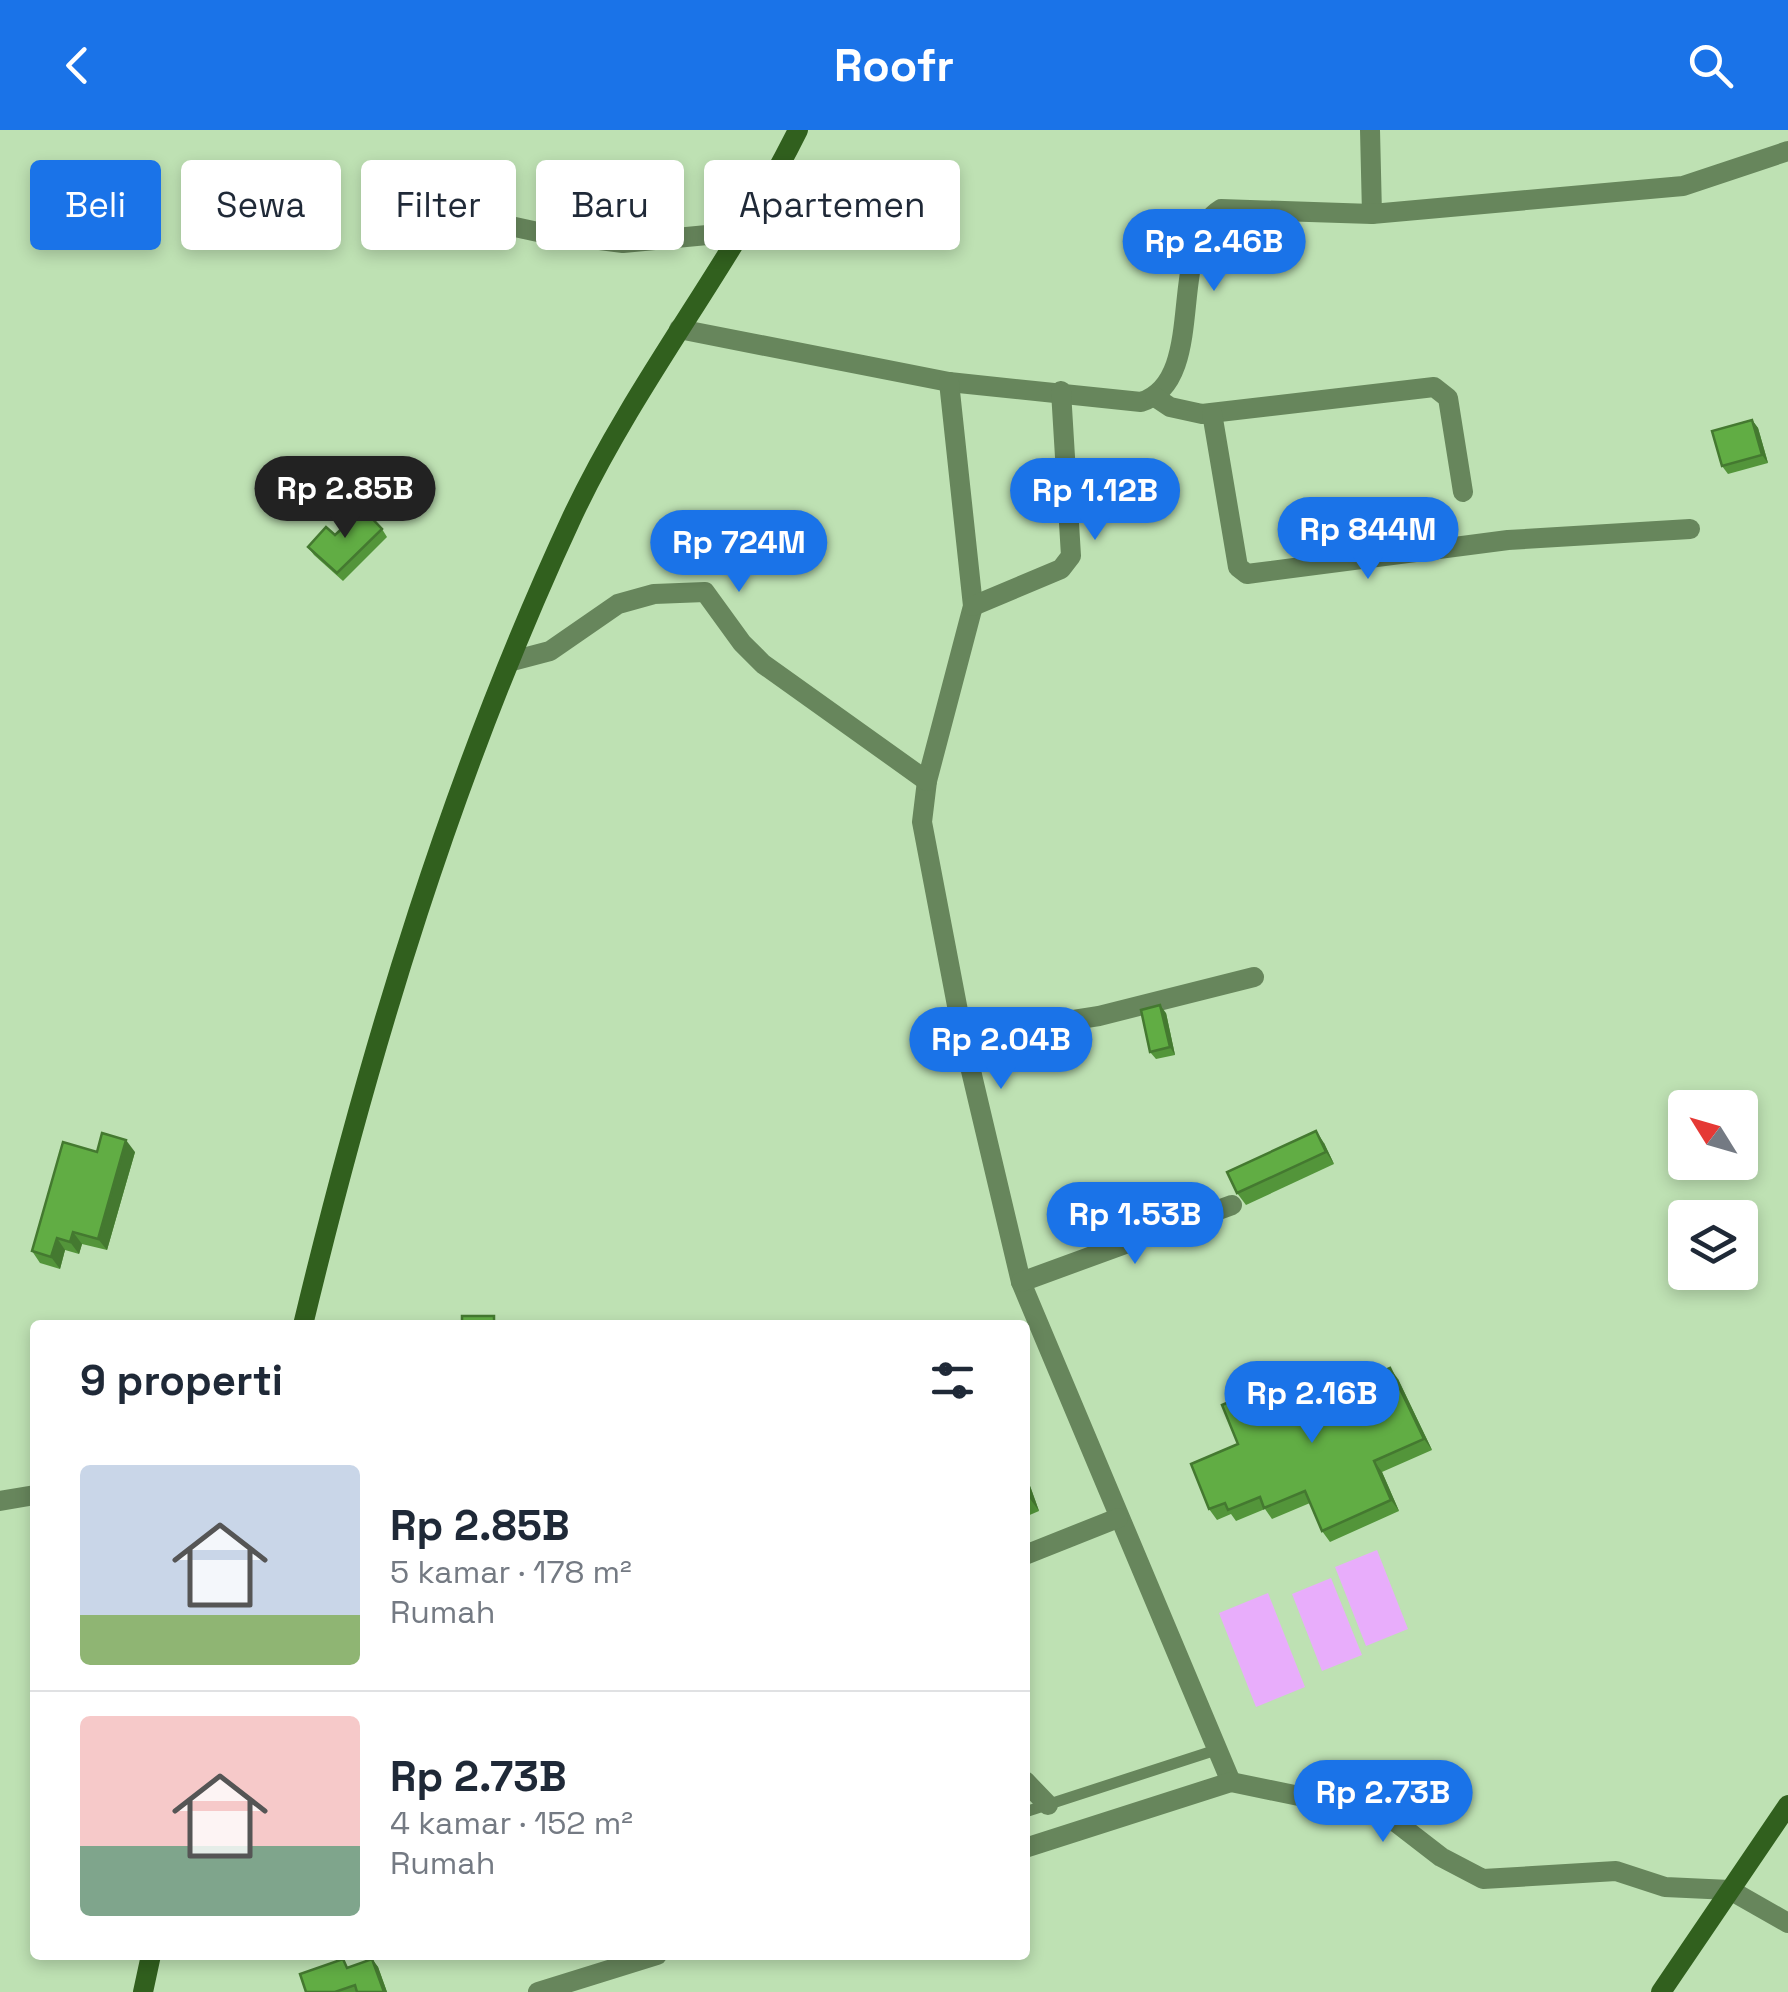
<!DOCTYPE html>
<html lang="id">
<head>
<meta charset="utf-8">
<style>
	:root { --surface:#fff; --page:#f2f2f3; --text:#1f2937; --muted:#747a83; --line:#e0e1e3; --accent:#1a73e8 }
	body { margin:0; font-family:"Space Grotesk",sans-serif; background:var(--page); color:var(--text); height:100vh; display:flex; flex-direction:column; font-size:38px; white-space:nowrap }
	* { box-sizing:border-box; margin:0 }
	p { font-size:32px; color:var(--muted) }
	.icon { flex:none; width:55px; height:55px; fill:none; stroke:currentColor; stroke-width:2; stroke-linecap:round; stroke-linejoin:round }
	.map { position:relative; flex:1; overflow:hidden }
	.panel { position:absolute; left:30px; top:1190px; width:1000px; height:640px; display:flex; flex-direction:column; background:var(--surface); border-radius:10px; box-shadow:0 5px 15px #0003 }
	.panel>* { flex:none }
	.banner { position:absolute; left:30px; top:30px; width:1000px; height:90px; display:flex; gap:20px }
	.needle { width:65px; rotate:307deg }
	.buttons { position:absolute; left:1668px; top:960px; display:grid; gap:20px }
	.buttons a { display:grid; place-items:center; width:90px; height:90px; border-radius:10px; background:var(--surface); box-shadow:0 5px 15px #0003; font-size:50px }
	.price { position:absolute; translate:-50% -85px; padding:0 22px; border-radius:35px; background:var(--accent); color:#fff; font-size:32px; line-height:65px; filter:drop-shadow(0 2px 5px #0008) }
	.price::after { content:''; position:absolute; left:50%; top:60px; width:30px; height:22px; margin-left:-15px; background:inherit; clip-path:polygon(0 0,100% 0,50% 100%) }
	.price.active { background:#222; color:#fff }
	ul { padding:0; list-style:none }
	li { display:flex; align-items:center; gap:30px; height:250px; padding:0 50px }
	li+li { border-top:2px solid var(--line) }
	li span { display:grid; place-items:center; flex:none; width:280px; height:200px; border-radius:10px; color:#555 }
	li>.icon { margin-inline-start:auto }
	span .icon { width:120px; height:120px; fill:#fffc; stroke-width:1 }
	li b { font-size:42px }
	h2 { display:flex; justify-content:space-between; align-items:center; height:120px; padding:0 50px; font-size:42px }
	.pill { padding:0 35px; border-radius:10px; background:var(--surface); box-shadow:0 5px 15px #0003; font-size:35px; line-height:90px }
	.pill.active { background:var(--accent); color:#fff }
	header { display:flex; justify-content:space-between; align-items:center; height:130px; padding:0 50px; background:var(--accent); color:#fff; font-size:45px; font-weight:600 }
	.map>svg:first-child { display:block }
	.green { fill:#e8adfb }
	.lines { fill:none; stroke-linecap:round; stroke-linejoin:round }
	.lane { stroke:#67865c; stroke-width:11 }
	.street { stroke:#67865c; stroke-width:20 }
	.secondary { stroke:#31601e; stroke-width:20 }
	.wall { fill:#53953a }
	.shaded-wall { fill:#447930 }
	.building { fill:#61ad44; stroke:#447930; stroke-width:2.5 }
</style>
</head>
<body>
<header><svg class="icon" aria-label="back" viewBox="0 0 24 24"><path d="M15 5l-7 7 7 7"/></svg>Roofr<svg class="icon" aria-label="search" viewBox="0 0 24 24"><circle cx="10" cy="10" r="6"/><path d="M15 15l6 6"/></svg></header>
<div class="map">
<svg width="1788" height="1862" viewBox="0 0 1788 1862">
	<rect width="100%" height="100%" fill="#bee1b3"/>
	<g class="green">
		<polygon points="1377,1420 1408,1499 1366,1516 1335,1437"/>
		<polygon points="1331,1448 1362,1525 1322,1541 1292,1464"/>
		<polygon points="1268,1463 1305,1557 1256,1577 1219,1483"/>
	</g>
	<g class="lines">
		<polyline class="lane" points="1025,1682 1216,1620"/>
		<g class="street">
			<polyline points="1370,0 1372,84"/>
			<polyline points="441,81 538,102 623,113 739,102"/>
			<path d="M679,199L949,252L1141,272C1210,250 1164,114 1221,79L1372,84L1683,56L1788,21"/>
			<polyline points="949,252 973,476 927,651 922,692 963,907 1021,1152 1231,1652"/>
			<polyline points="1155,267 1170,277 1202,284 1434,257 1448,268 1463,362"/>
			<polyline points="1212,283 1238,437 1247,444 1508,410 1690,399"/>
			<polyline points="973,476 1061,439 1071,426 1061,261"/>
			<polyline points="512,531 550,521 618,474 654,464 705,462 742,513 763,534 927,651"/>
			<polyline points="963,907 1099,886 1254,847"/>
			<polyline points="1021,1152 1232,1075"/>
			<polyline points="0,1371 35,1365"/>
			<polyline points="1025,1425 1118,1388"/>
			<polyline points="1025,1651 1048,1675"/>
			<polyline points="1025,1718 1231,1652 1362,1679 1397,1693 1441,1727 1483,1749 1616,1741 1665,1757 1730,1760 1788,1793"/>
			<polyline points="538,1862 657,1825"/>
		</g>
		<g class="secondary">
			<path d="M303,1195C370,917 452,645 573,385C637,250 732,133 798,0"/>
			<polyline points="143,1862 151,1825"/>
			<polyline points="1661,1862 1788,1675"/>
		</g>
	</g>
	<g class="wall">
		<polygon points="1752,290 1758,298 1768,333 1728,344 1722,336"/>
		<polygon points="382,399 387,407 343,451 314,425 308,417 335,405"/>
		<polygon points="1166,883 1175,925 1156,929 1150,922"/>
		<polygon points="1324,1013 1334,1034 1246,1075 1237,1063"/>
		<polygon points="97,1022 135,1022 107,1120 82,1114 79,1124 65,1120 60,1139 40,1133 32,1121"/>
		<polygon points="1340,1247 1342,1253 1398,1249 1432,1320 1382,1342 1399,1381 1330,1412 1322,1401 1310,1373 1272,1389 1265,1379 1236,1391 1231,1384 1217,1390 1209,1379 1238,1314"/>
		<polygon points="1025,1342 1039,1381 1025,1387"/>
		<polygon points="372,1829 378,1837 387,1862 306,1862 349,1837"/>
	</g>
	<g class="shaded-wall">
		<polygon points="1752,290 1758,298 1768,333 1762,325"/>
		<polygon points="1160,875 1166,883 1175,925 1170,917"/>
		<polygon points="1316,1001 1324,1013 1334,1034 1326,1022"/>
		<polygon points="126,1010 135,1022 107,1120 98,1109"/>
		<polygon points="73,1102 82,1114 79,1124 70,1112"/>
		<polygon points="57,1108 65,1120 60,1139 51,1127"/>
		<polygon points="1390,1238 1398,1249 1432,1320 1424,1309"/>
		<polygon points="1374,1331 1382,1342 1399,1381 1391,1370"/>
		<polygon points="1025,1342 1039,1381 1028,1366 1025,1357"/>
		<polygon points="372,1829 378,1837 387,1862 384,1862"/>
	</g>
	<g class="building">
		<polygon points="1752,290 1762,325 1722,336 1712,301"/>
		<polygon points="363,379 382,399 337,443 308,417 326,397 335,405"/>
		<polygon points="1160,875 1170,917 1150,922 1141,880"/>
		<polygon points="1316,1001 1326,1022 1237,1063 1227,1042"/>
		<polygon points="102,1003 126,1010 98,1109 73,1102 70,1112 57,1108 51,1127 32,1121 63,1012 97,1022"/>
		<rect x="462" y="1186" width="32" height="9"/>
		<polygon points="1332,1236 1339,1254 1360,1246 1362,1251 1390,1238 1424,1309 1374,1331 1391,1370 1322,1401 1305,1361 1264,1378 1260,1367 1228,1380 1225,1373 1209,1379 1191,1334 1238,1314 1222,1275 1250,1263 1252,1268"/>
		<polygon points="343,1829 347,1838 372,1829 384,1862 357,1862 355,1855 335,1862 306,1862 300,1844"/>
	</g>
</svg>
<div class="buttons">
<a><svg class="needle" viewBox="-14 -14 28 28"><path d="M0-13l5 13h-10z" fill="#e53935"/><path d="M0 13l5-13h-10z" fill="#747a83"/></svg></a>
<a><svg class="icon" aria-label="layers" viewBox="0 0 24 24"><path d="M12 4l9 5-9 5-9-5zM3 14l9 5 9-5"/></svg></a>
</div>
<b class="price" style="left:1214px;top:164px">Rp 2.46B</b>
<b class="price active" style="left:345px;top:411px">Rp 2.85B</b>
<b class="price" style="left:1095px;top:413px">Rp 1.12B</b>
<b class="price" style="left:1368px;top:452px">Rp 844M</b>
<b class="price" style="left:739px;top:465px">Rp 724M</b>
<b class="price" style="left:1001px;top:962px">Rp 2.04B</b>
<b class="price" style="left:1135px;top:1137px">Rp 1.53B</b>
<b class="price" style="left:1312px;top:1316px">Rp 2.16B</b>
<b class="price" style="left:1383px;top:1715px">Rp 2.73B</b>
<div class="banner">
<a class="pill active">Beli</a>
<a class="pill">Sewa</a>
<a class="pill">Filter</a>
<a class="pill">Baru</a>
<a class="pill">Apartemen</a>
</div>
<section class="panel">
<h2>9 properti<svg class="icon" aria-label="filters" viewBox="0 0 24 24"><path d="M4 7h16M4 17h16"/><circle cx="9" cy="7" r="2"/><circle cx="15" cy="17" r="2"/></svg></h2>
<ul>
<li><span style="background:linear-gradient(#c9d6e8 75%,#8fb573 0)"><svg class="icon" aria-label="home" viewBox="0 0 24 24"><path d="M3 11l9-7 9 7M6 9v11h12V9"/></svg></span><div><b>Rp 2.85B</b><p>5 kamar · 178 m²</p><p>Rumah</p></div></li>
<li><span style="background:linear-gradient(#f6c9c9 65%,#7fa58c 0)"><svg class="icon" aria-label="home" viewBox="0 0 24 24"><path d="M3 11l9-7 9 7M6 9v11h12V9"/></svg></span><div><b>Rp 2.73B</b><p>4 kamar · 152 m²</p><p>Rumah</p></div></li>
</ul>
</section>
</div>
</body>
</html>
